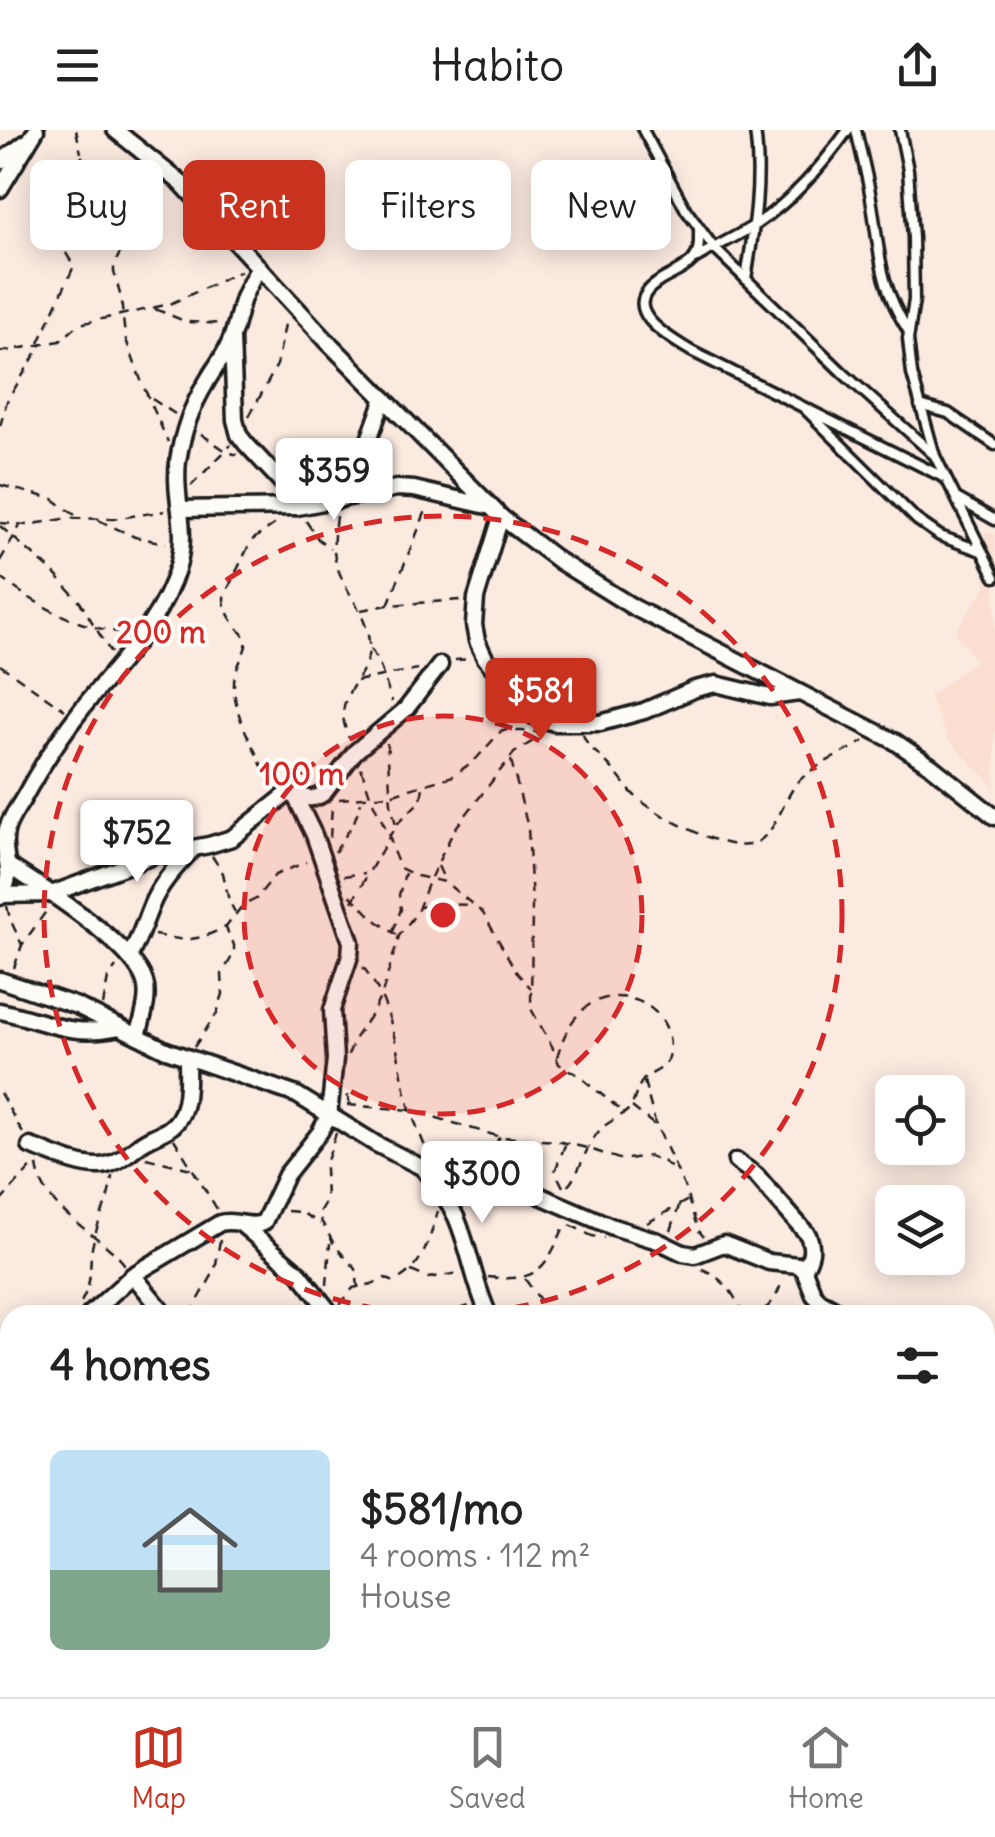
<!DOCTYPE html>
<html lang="en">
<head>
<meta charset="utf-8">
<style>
	:root { --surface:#fff; --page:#f6f6f6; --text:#222; --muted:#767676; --line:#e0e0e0; --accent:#c8321e }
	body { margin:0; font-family:Delius,sans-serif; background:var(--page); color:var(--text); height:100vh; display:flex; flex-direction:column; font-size:38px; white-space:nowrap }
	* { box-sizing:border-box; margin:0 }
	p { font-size:32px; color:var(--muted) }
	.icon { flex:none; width:55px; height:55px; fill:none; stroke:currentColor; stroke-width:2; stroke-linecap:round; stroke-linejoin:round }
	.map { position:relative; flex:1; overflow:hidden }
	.details { position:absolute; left:0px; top:1175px; width:995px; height:392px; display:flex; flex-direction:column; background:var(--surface); border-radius:30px 30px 0 0; box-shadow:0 5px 25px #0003 }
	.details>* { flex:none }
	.hud { position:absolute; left:30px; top:30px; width:935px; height:90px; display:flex; gap:20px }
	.buttons { position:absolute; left:875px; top:945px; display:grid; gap:20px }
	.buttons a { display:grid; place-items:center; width:90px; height:90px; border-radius:15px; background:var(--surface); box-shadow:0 5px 25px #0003; font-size:50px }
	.price { position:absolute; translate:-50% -85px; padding:0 22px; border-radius:10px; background:#fff; color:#222; font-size:32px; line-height:65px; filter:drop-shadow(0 2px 5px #0008) }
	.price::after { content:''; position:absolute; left:50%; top:60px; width:30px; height:22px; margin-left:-15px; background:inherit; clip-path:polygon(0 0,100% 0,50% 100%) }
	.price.active { background:var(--accent); color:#fff }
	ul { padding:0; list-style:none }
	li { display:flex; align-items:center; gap:30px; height:250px; padding:0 50px }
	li+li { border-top:2px solid var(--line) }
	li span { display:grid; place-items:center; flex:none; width:280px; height:200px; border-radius:15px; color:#555 }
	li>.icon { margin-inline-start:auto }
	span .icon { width:120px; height:120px; fill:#fffc; stroke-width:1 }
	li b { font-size:42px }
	h2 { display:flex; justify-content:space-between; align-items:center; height:120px; padding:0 50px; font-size:42px }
	.tag { padding:0 35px; border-radius:15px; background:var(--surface); box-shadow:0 5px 25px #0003; font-size:35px; line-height:90px }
	.tag.active { background:var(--accent); color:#fff }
	header { display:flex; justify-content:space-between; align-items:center; height:130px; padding:0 50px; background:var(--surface); font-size:45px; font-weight:600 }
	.dock { display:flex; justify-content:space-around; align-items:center; height:140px; border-top:2px solid var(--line); background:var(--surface); font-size:28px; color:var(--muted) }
	.dock a { display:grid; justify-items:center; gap:5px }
	.dock .active { color:var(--accent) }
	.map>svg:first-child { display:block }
	.built { fill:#faded0 }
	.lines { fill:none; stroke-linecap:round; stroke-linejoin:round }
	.service-casing { stroke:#1c1c1c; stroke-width:15 }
	.minor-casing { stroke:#1c1c1c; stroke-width:21 }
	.path { stroke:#1c1c1c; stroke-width:2.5; stroke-dasharray:10 8; stroke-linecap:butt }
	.service { stroke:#fdfcf7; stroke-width:8 }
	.minor { stroke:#fdfcf7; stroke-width:14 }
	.ring { fill:none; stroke:#d62828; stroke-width:5; stroke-dasharray:18 12 }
	.centre { fill:#d62828; stroke:#fdfcf7; stroke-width:5 }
	.ring-label { font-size:30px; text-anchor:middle; font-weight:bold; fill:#d62828; stroke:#fdfcf7; stroke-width:8; stroke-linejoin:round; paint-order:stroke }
</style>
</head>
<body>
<header><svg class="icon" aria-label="menu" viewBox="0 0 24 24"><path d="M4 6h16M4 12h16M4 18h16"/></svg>Habito<svg class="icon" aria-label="share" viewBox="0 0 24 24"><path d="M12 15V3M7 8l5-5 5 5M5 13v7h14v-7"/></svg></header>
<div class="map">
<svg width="995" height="1567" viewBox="0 0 995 1567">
	<rect width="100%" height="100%" fill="#fbeae0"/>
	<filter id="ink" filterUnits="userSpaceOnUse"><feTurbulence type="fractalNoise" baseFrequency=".01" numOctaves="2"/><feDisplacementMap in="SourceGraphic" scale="20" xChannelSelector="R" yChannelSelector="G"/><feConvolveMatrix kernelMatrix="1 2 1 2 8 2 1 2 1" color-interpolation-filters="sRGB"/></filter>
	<g filter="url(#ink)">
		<polygon class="built" points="985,402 995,405 995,657 948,610 929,566 975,530 955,502 986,456"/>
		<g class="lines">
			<defs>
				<g id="service">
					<polyline points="643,0 686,80 714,118 843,243 932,323"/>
					<path d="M856,0C861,23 867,45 871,68C880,121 878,154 909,202"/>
					<polyline points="900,0 908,40 913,108 914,170 908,209 912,244 935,326 995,447"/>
					<path d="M699,101C699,112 700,123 692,131C683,141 668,145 657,153C618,179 668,207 691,221L945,348"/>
					<path d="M694,129C714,117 736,107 755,95C793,70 822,36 848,0"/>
					<path d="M746,149C754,99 762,51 755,0"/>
					<polyline points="920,275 948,283 995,315"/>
					<polyline points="804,278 917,390 940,406 981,421"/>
					<polyline points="958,369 995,390"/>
				</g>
				<g id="minor">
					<polyline points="115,0 181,53 326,210 501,387 559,431 633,477 894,611 931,636 995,687"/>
					<polyline points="0,32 25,13"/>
					<polyline points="0,59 36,0"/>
					<polyline points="232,208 235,290 239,305 246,314 290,361 297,377"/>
					<polyline points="339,370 366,318 384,268"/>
					<polyline points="181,379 297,377 397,358 414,359 487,376"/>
					<polyline points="501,387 476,468 474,495 477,511 485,528 534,586 554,593 600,593 644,581 695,559 716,554 770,567 799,563"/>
					<path d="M9,736C42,757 134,815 145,852C150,869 142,889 138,906"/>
					<path d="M2,765L51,764L156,725L209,715L232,708L286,665L293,662C306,668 312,672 324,663L355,622L406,579L440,535"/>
					<path d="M0,767C18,741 0,729 6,702C8,691 17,679 23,669C40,638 59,608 81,580C117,534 161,494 178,436C189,397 173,369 178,331C182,305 192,276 206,253C213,240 223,228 229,214C235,201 238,185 242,171C246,159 253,148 259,137"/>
					<path d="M129,827C139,810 144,793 151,776C160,753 178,735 194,718"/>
					<polyline points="0,850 77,876 166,920 297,965 376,1014 423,1038 463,1051 501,1053 522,1058 613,1097 658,1111 683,1123 695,1125 724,1114 769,1132 798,1135 804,1140 814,1165 820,1171 845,1185"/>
					<path d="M0,881C47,891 70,908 120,897"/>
					<path d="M30,1016C51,1023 76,1036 98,1036C115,1036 127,1024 139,1015C148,1008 158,1005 167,1000C191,986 187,952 187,928"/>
					<path d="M736,1031L756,1045L808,1105C814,1119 811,1127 804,1140"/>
					<path d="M425,1041C437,1055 448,1070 456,1087C470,1119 474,1154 489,1185"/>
					<polyline points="241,1094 300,1144 332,1185"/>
					<polyline points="133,1145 166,1185"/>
					<path d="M89,1185L133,1145L220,1093C236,1088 251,1100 264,1092L286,1045L320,1002L329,985L335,929L332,880L350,826L351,812L314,705L293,662"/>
					<polyline points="0,1221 10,1211"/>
					<polyline points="985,1262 995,1271"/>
					<polyline points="0,1270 10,1276"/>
					<polyline points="0,1376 10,1377"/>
					<polyline points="720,1558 727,1567"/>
					<polyline points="748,1558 751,1567"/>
				</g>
			</defs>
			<use href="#service" class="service-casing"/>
			<use href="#minor" class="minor-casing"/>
			<g class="path">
				<polyline points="76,0 81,23"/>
				<polyline points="81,26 102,48 116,81 124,115 114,135 114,142 121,168 125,207 142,253 168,312"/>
				<polyline points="82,31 86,57 96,74 100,92 122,107"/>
				<path d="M33,36C44,52 81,83 98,91"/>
				<path d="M57,59C88,56 119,58 147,44"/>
				<polyline points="155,179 187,192 224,194"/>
				<polyline points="39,213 74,136 64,120 65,102 61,88 62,78 54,58"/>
				<polyline points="0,222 60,211 76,197 84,193 170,174 241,141"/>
				<polyline points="152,269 175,284"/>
				<polyline points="249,287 277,235 286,189"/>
				<polyline points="0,296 7,271 41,215"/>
				<polyline points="201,304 226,321 237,325"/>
				<polyline points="0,355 53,369 79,388"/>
				<polyline points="191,356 231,315"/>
				<path d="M336,386C334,402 332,418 336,433C344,461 367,483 369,513C371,554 328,560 349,608"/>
				<polyline points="98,390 135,407 166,413"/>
				<polyline points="306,391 318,409 330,418"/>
				<polyline points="0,393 27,395 70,388 113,389 165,381"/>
				<polyline points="0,396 51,440 80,472 111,523"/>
				<polyline points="0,431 20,396"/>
				<path d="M0,447C37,476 80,499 128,503"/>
				<polyline points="388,475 427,378"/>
				<polyline points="361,480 388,475 462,470"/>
				<polyline points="371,519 380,536 392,572"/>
				<polyline points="455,530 472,529"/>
				<polyline points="0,535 65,580"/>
				<polyline points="357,551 418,539"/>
				<path d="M583,605C588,618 599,624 608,634C617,643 624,655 633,664C652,683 727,724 753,714C777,705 782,670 798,652C816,633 843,625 864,611"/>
				<polyline points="511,630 528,698 532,773 531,879 552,916 559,934 578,945 624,983"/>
				<polyline points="361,638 371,668 390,707 393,721 400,738 417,746 445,752 483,783 517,843 531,858"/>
				<path d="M270,658C261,624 234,593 234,555C233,540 245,526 247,511C238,496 224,486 224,467L251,411L276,393"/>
				<polyline points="339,669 390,665 453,646 476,629 502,600 538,602"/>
				<polyline points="397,694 421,670 423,657"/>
				<polyline points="330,708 332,676"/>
				<polyline points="335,722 354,692 361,672"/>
				<polyline points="212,726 223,743 229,771 235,782"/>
				<polyline points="438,736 445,751"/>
				<polyline points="344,746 365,743"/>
				<polyline points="350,765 374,789 397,805"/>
				<polyline points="352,772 396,695 391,674 387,613"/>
				<polyline points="7,776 10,789 22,815"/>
				<polyline points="420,777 444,774 472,775"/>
				<polyline points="393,802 401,779 399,765 405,743"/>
				<polyline points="154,805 185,810 203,807 226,797 242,776 256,769 275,745 306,732"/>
				<path d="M363,837C395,877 396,924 408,972C413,990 422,1007 428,1025"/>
				<polyline points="14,838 22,815 47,780"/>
				<polyline points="103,875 108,848 116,837"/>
				<polyline points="194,917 217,883 223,864 222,844 234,823 234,815 226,798"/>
				<polyline points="348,925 355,908 372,883 382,864 399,806 417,782 430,749 454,700 514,623 533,611 540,602"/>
				<path d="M557,927C563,907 571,887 589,875C619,856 662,872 669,907C670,914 671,923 668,930C663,940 652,942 644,949C636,958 636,967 631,977C624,986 608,991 600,1000C584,1017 581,1044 565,1059"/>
				<polyline points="644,951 656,996"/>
				<polyline points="0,963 24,1005"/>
				<polyline points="347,965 352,981"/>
				<polyline points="347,975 411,980 500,1007 556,1011 587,1018 622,1030 648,1026 664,1032 677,1042"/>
				<polyline points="632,977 653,994 660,1003 684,1056 698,1100 704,1107"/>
				<polyline points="336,1003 325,1037 326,1071 319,1082 319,1087 335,1116 356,1139 358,1157"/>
				<polyline points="174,1009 217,1079"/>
				<polyline points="510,1010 514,1042"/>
				<polyline points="146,1028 191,1039"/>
				<path d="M37,1035C42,1082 99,1101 125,1135"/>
				<polyline points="474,1039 500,1007"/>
				<polyline points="563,1057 555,1041 565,1015"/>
				<polyline points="0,1072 36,1032"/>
				<polyline points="287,1081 301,1082 320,1094"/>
				<polyline points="647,1093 688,1070"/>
				<polyline points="570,1095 592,1106 604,1108"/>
				<polyline points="671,1101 679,1076"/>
				<path d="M702,1139C722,1147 736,1164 742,1185"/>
				<polyline points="411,1141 428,1148 460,1143"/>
				<path d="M488,1147C539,1153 546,1138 565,1094"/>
				<polyline points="525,1149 540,1170 542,1185"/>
				<polyline points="327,1155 330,1113"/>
				<path d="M81,1172C95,1148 87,1134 94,1109C99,1088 110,1068 112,1046"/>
				<path d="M340,1175L353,1158L372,1154L385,1148L394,1152C425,1135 428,1112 438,1081"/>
				<polyline points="190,1185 215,1140 220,1110"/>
				<polyline points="281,1185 297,1177 307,1176"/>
				<polyline points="442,1185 469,1176"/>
				<path d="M748,1185C770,1181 776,1169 783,1149"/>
				<polyline points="0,1410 10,1394"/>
				<polyline points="0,1422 10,1429"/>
				<polyline points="985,1437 995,1439"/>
				<polyline points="0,1444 3,1478 10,1498 0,1549"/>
				<polyline points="0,1527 10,1528"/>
				<polyline points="985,1530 995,1525"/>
				<polyline points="372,1558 380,1567"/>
				<polyline points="414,1558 418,1567"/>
				<polyline points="626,1558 627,1567"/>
				<polyline points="18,1567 21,1558"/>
				<polyline points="492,1567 495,1558"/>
				<polyline points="801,1567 802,1558"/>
				<polyline points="857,1567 868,1564 890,1566 901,1558"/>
				<polyline points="966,1567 970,1558"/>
			</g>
			<use href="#service" class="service"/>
			<use href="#minor" class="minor"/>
		</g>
	</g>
	<circle cx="443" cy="785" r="199" fill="#d62828" fill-opacity=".12"/>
	<g class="ring">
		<circle cx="443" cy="785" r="199"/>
		<circle cx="443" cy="785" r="399"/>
	</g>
	<circle cx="443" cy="785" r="15" class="centre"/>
	<g class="ring-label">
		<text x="161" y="513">200 m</text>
		<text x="302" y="655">100 m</text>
	</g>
</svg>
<div class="buttons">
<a><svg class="icon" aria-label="locate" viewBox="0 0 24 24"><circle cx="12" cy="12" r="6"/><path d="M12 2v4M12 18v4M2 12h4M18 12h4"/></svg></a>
<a><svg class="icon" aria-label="layers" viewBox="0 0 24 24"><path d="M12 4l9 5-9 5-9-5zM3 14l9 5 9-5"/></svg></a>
</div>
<b class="price" style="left:334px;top:393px">$359</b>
<b class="price active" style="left:541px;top:613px">$581</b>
<b class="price" style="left:137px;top:755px">$752</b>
<b class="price" style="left:482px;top:1096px">$300</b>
<div class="hud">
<a class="tag">Buy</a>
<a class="tag active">Rent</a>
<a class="tag">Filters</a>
<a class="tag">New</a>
</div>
<section class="details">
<h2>4 homes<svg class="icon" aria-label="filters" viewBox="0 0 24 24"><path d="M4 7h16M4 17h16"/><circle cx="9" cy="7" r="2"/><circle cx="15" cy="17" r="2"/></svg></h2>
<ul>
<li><span style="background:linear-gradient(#bfe0f5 60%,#7fa58c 0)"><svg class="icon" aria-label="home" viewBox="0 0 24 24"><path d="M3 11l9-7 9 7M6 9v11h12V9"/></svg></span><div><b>$581/mo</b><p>4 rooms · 112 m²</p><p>House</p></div></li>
</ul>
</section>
</div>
<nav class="dock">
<a class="active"><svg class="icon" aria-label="map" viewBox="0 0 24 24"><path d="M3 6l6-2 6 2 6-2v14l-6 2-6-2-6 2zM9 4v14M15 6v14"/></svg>Map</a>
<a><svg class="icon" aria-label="saved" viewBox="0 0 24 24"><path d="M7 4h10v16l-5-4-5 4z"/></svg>Saved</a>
<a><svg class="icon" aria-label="home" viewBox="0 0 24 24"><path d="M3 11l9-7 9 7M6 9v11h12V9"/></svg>Home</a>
</nav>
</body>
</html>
